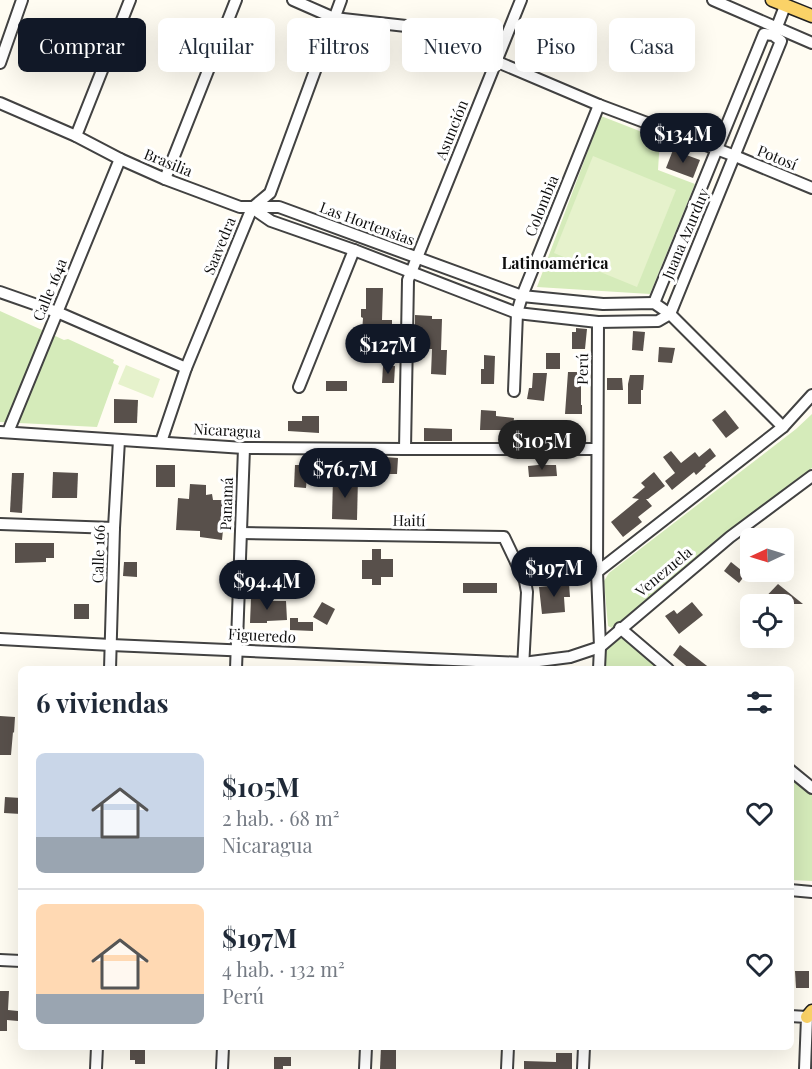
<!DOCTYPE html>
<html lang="es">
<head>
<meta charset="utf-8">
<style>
	:root { --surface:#fff; --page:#f2f2f3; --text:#1f2937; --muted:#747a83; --line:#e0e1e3; --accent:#111827 }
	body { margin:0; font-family:"Playfair Display",serif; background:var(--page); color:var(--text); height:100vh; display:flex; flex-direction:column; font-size:22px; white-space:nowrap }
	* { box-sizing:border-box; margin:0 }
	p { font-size:20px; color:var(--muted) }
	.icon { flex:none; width:33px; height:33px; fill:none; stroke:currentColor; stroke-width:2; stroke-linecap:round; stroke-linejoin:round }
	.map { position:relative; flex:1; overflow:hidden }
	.details { position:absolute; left:18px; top:666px; width:776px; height:384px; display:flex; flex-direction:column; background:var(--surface); border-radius:9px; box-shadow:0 6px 24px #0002 }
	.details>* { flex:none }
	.top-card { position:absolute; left:18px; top:18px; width:777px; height:54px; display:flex; gap:12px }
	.needle { width:39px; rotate:266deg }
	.fabs { position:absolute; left:740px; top:528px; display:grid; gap:12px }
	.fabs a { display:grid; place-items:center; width:54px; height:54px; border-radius:9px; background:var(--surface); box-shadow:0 6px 24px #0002; font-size:30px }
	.price { position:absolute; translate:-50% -51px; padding:0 14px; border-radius:21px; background:var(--accent); color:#fff; font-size:20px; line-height:39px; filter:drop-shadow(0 2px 3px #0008) }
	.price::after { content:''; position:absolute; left:50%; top:36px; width:18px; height:14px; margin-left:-9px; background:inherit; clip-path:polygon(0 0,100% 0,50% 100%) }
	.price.selected { background:#222; color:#fff }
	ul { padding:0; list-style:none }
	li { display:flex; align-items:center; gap:18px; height:150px; padding:0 18px }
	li+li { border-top:2px solid var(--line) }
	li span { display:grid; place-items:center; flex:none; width:168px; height:120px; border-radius:9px; color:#555 }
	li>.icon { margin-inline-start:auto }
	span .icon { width:72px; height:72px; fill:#fffc; stroke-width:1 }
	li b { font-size:26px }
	h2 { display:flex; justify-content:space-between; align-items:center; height:72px; padding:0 18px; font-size:26px }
	.chip { padding:0 21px; border-radius:9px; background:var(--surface); box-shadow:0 6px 24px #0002; font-size:21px; line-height:54px }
	.chip.selected { background:var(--accent); color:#fff }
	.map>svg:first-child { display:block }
	.green { fill:#d5ebba }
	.pitch { fill:#e6f2cc }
	.building { fill:#58504b }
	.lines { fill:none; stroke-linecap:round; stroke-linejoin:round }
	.minor-casing { stroke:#424242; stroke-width:14 }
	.major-casing { stroke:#202020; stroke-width:15 }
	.minor { stroke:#fff; stroke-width:10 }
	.major { stroke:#fad267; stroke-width:12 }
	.labels { text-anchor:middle; stroke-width:6; stroke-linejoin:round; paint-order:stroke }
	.street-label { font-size:15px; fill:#0f0f0f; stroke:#fff }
	.neighbourhood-label { font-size:16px; font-weight:bold; fill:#0f0f0f; stroke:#fff }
</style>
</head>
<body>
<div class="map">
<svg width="812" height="1069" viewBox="0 0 812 1069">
	<rect width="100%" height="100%" fill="#fffcf2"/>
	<g class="green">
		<polygon points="601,116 660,139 658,170 695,184 650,294 537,287"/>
		<polygon points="0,311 64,340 68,339 114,360 113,363 119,366 97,427 0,422"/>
		<polygon points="812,414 812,468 614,629 608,626 604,581 609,573 796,429"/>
		<polygon points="624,627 673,669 604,669 601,654"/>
		<polygon points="790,767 812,785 812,881 791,880"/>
	</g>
	<g class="pitch">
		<polygon points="593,156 676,190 637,287 554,253"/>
		<polygon points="126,365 160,379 153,398 118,384"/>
	</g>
	<g class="building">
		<polygon points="673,150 700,160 693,178 666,168"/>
		<polygon points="366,288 383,288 382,320 392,320 392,331 373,331 373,333 362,332 363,318 361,317 361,309 366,309"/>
		<polygon points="415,315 432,316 432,319 442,319 441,350 447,350 446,375 431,374 432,349 425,349 425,332 415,332"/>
		<polygon points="576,328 587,329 585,349 572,349 572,332 576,332"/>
		<polygon points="633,331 645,332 643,351 632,350"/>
		<polygon points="659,347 675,348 672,363 658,362"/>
		<rect x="546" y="353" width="14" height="16"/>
		<polygon points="484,355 495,356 494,384 481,384 481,369 484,369"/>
		<polygon points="383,366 395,366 394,383 382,383"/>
		<polygon points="568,372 579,372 579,385 581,385 581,405 582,405 582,414 565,414"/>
		<polygon points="533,373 547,373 544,401 527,399 529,388 532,388"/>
		<polygon points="630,375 644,375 643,390 641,390 641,404 628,404 628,384"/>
		<polygon points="607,378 622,378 623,390 607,390"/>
		<rect x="326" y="381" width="21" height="10"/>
		<polygon points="114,399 138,400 137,423 114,423"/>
		<polygon points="481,410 496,411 496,416 514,418 512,436 502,434 502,430 480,430"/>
		<polygon points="725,410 739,428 726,438 712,420"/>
		<polygon points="302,416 319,416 319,433 288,431 288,421 302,421"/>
		<polygon points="424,428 452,429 452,441 424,441"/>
		<polygon points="710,448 716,456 705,465 706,466 696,475 694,472 672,490 665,481 675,473 663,457 671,451 681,463 695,452 699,457"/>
		<polygon points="384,457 398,458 397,474 383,474"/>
		<rect x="156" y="465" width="19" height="22"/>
		<polygon points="295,465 308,465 306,488 294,487"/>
		<polygon points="538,465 556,465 557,476 529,477 528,466"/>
		<polygon points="53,472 78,473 77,498 52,498"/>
		<polygon points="654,472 665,486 648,499 646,499 652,506 638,517 642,522 623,537 611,522 639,499 632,498 645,487 641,483"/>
		<polygon points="12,473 24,473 22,513 10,512"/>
		<polygon points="333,477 358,478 357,520 332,519"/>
		<polygon points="190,484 206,485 206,495 212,494 213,500 223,500 223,508 229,508 228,521 224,520 222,540 200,537 200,531 176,530 178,498 189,499"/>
		<polygon points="15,543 54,543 54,558 46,558 46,562 15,563"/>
		<polygon points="372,549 381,549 381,559 393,559 393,577 381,577 381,585 372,585 372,579 362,579 362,560 372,560"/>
		<polygon points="124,562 137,562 137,577 123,576"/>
		<polygon points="731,562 746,574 739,583 724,571"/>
		<rect x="463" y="583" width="34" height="10"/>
		<polygon points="569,584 570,597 564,597 565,612 542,614 539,587"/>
		<polygon points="778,584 803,604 759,604"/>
		<polygon points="251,598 267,598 267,601 286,601 287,620 267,621 267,623 250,623"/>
		<polygon points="322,602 335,609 327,625 313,617"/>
		<polygon points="692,602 703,615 679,634 665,616 674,610 677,614"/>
		<rect x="74" y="604" width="15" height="15"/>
		<polygon points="290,618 298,618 298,622 313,622 313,631 290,630"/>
		<polygon points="680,645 711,669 690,669 673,655"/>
		<polygon points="0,716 15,717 14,733 13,732 11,755 0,755"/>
		<polygon points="5,797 21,798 21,814 4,813"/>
		<polygon points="795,971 809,971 809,988 796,988"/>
		<polygon points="0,991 9,991 8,1010 18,1011 18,1021 7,1020 7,1031 0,1031"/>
		<polygon points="134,1047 145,1047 145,1064 135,1064 135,1060 130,1060 130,1049 134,1050"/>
		<polygon points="381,1047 396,1047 396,1069 380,1069"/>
		<polygon points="556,1053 572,1053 572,1069 524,1069 524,1061 556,1062"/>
		<polygon points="274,1057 291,1057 291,1066 283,1066 283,1069 274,1069"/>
	</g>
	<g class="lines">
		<defs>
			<g id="minor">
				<polyline points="293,0 334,18 415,27 599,105 735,156 812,188"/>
				<polyline points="713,0 812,43"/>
				<polyline points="775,32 785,6"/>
				<polyline points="0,63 22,0"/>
				<polyline points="0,103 76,136 120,159 165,179 240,207 279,207 522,296 603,304 654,303 670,314 783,427"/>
				<polyline points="76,136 130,0"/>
				<polyline points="165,179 236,0"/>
				<polyline points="252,208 271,221 354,250 517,313 598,322 658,321 670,314 781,41 773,35 764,34 654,303"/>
				<polyline points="0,292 57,312 186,368"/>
				<polyline points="598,322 597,572 600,647 599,669"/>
				<polyline points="299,387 354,250"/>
				<polyline points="514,391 517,313 522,296 599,105"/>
				<polyline points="0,432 244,448 405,449 597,449"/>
				<polyline points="8,432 120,159"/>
				<polyline points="161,442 186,368 252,208 270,193 341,0"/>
				<polyline points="405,449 408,280 521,0"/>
				<polyline points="0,524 114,528"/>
				<polyline points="241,533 504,537 525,581 527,592 523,668"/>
				<polyline points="597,572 783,427 812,395"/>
				<polyline points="620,628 668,669"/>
				<polyline points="0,639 111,645 523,663 570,657 600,647 730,537 812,476"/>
				<polyline points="110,669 114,528 119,440"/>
				<polyline points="236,669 244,448"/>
				<polyline points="790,770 812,788"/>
				<polyline points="790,890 812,892"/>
				<polyline points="0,960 21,961"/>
				<polyline points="790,1016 807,1017 805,1069"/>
				<polyline points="96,1069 97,1047"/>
				<polyline points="222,1069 223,1047"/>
				<polyline points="365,1069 366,1047"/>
				<polyline points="507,1069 508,1047"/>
				<polyline points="583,1069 584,1047"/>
			</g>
			<g id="major">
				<polyline points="772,0 812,16"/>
				<polyline points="807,1017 812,1011"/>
			</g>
		</defs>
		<use href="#minor" class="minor-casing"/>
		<use href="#major" class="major-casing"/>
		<use href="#minor" class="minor"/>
		<use href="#major" class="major"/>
	</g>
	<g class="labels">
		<g class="street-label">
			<text transform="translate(452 130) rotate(-68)" y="5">Asunción</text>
			<text transform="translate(777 158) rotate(22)" y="5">Potosí</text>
			<text transform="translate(168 163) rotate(22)" y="5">Brasilia</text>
			<text transform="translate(542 206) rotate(-68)" y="5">Colombia</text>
			<text transform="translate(367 224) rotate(20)" y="5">Las Hortensias</text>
			<text transform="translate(686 234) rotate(-67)" y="5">Juana Azurduy</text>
			<text transform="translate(220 246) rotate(-68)" y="5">Saavedra</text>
			<text transform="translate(50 290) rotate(-68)" y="5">Calle 164a</text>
			<text transform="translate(583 369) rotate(-89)" y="5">Perú</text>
			<text transform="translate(227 431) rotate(3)" y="5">Nicaragua</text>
			<text transform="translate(227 504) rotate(-88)" y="5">Panamá</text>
			<text transform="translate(409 521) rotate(1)" y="5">Haití</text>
			<text transform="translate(99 554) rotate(-88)" y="5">Calle 166</text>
			<text transform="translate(664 572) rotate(-40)" y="5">Venezuela</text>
			<text transform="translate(262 636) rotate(3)" y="5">Figueredo</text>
		</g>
		<g class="neighbourhood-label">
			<text x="555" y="269">Latinoamérica</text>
		</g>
	</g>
</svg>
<div class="fabs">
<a><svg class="needle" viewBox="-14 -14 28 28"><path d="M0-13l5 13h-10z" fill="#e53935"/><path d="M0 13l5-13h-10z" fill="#747a83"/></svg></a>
<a><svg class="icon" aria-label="locate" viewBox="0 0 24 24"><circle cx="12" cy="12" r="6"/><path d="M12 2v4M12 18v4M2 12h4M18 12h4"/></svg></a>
</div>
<b class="price" style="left:683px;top:164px">$134M</b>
<b class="price" style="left:388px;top:375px">$127M</b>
<b class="price selected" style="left:542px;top:471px">$105M</b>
<b class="price" style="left:345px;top:499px">$76.7M</b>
<b class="price" style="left:554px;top:598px">$197M</b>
<b class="price" style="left:267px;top:611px">$94.4M</b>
<div class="top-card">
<a class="chip selected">Comprar</a>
<a class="chip">Alquilar</a>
<a class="chip">Filtros</a>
<a class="chip">Nuevo</a>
<a class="chip">Piso</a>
<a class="chip">Casa</a>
</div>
<section class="details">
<h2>6 viviendas<svg class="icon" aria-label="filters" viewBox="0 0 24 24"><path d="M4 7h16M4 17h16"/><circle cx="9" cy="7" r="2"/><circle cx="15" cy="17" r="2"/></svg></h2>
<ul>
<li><span style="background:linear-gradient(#c9d6e8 70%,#9aa5b1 0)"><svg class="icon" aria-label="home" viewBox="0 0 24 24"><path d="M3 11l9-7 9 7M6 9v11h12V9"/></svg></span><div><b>$105M</b><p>2 hab. · 68 m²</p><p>Nicaragua</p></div><svg class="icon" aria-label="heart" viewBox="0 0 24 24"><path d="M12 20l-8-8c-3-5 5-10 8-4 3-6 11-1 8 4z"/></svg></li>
<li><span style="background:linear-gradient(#ffd9b3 75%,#9aa5b1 0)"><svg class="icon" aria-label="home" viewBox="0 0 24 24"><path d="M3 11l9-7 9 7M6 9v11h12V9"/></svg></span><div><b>$197M</b><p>4 hab. · 132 m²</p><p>Perú</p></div><svg class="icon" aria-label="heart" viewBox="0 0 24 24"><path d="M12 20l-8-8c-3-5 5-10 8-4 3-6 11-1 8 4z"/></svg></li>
</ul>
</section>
</div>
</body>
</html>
